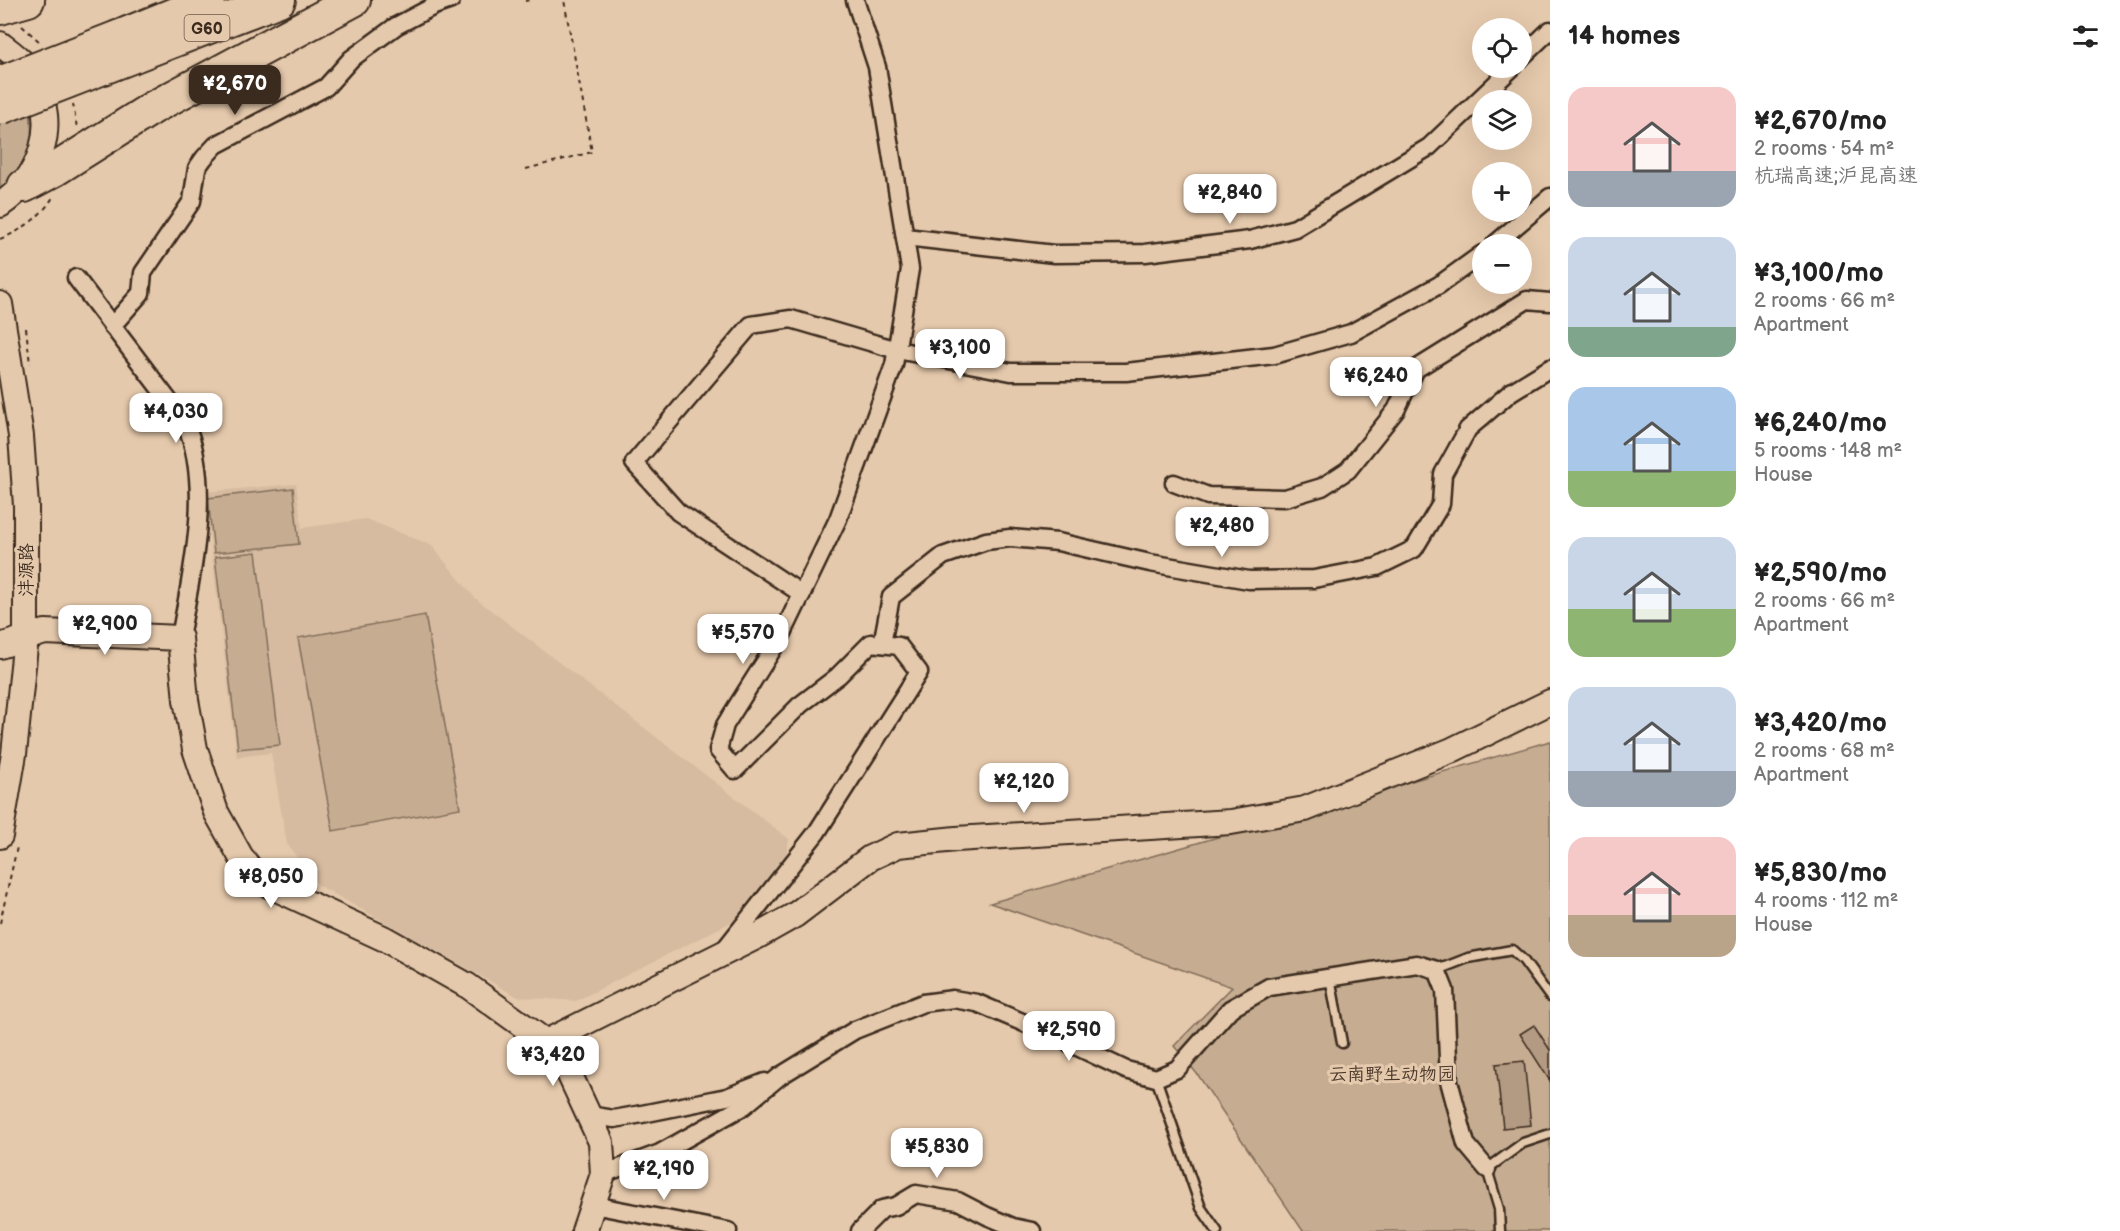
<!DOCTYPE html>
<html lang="en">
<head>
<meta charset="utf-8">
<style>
	:root { --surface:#fff; --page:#f6f6f6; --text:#222; --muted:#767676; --accent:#3b2a1e }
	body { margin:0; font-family:"Balsamiq Sans","LXGW WenKai TC",sans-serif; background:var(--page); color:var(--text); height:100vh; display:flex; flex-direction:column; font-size:22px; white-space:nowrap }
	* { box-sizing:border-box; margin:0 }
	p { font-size:20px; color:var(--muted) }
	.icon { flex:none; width:33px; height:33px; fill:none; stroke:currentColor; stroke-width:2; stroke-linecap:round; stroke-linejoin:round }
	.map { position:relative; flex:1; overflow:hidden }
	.sheet { display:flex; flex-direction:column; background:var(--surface); width:570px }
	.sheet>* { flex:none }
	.buttons { position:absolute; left:1472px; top:18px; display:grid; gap:12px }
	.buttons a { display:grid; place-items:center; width:60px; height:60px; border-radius:50%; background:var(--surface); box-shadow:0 6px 24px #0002; font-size:30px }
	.price { position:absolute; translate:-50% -51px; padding:0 14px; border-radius:12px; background:#fff; color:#222; font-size:20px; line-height:39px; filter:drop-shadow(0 2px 3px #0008) }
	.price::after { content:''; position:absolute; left:50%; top:36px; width:18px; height:14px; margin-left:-9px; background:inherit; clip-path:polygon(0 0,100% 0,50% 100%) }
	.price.on { background:var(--accent); color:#fff }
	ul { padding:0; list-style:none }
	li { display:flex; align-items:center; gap:18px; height:150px; padding:0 18px }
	li span { display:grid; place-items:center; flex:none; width:168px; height:120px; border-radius:18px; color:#555 }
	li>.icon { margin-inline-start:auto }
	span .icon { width:72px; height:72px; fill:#fffc; stroke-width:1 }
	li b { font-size:26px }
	h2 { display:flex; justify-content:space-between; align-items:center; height:72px; padding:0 18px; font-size:26px }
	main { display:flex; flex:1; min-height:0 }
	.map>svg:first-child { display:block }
	.built { fill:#d6bba0 }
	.green { fill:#c6ad92; stroke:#806c58; stroke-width:1.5 }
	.building { fill:#b39a83; stroke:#3b2a1e; stroke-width:1.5 }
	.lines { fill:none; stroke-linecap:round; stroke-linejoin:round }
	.lane-casing { stroke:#3b2a1e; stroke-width:13 }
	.street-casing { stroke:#3b2a1e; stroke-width:21 }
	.secondary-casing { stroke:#3b2a1e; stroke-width:28 }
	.highway-casing { stroke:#3b2a1e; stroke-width:36 }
	.path { stroke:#3b2a1e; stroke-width:2; stroke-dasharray:4.5 4.5; stroke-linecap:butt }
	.lane { stroke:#e5c9ac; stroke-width:8 }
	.street { stroke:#e5c9ac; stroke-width:16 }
	.secondary { stroke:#e5c9ac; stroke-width:24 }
	.highway { stroke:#e5c9ac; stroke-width:32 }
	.highway-bridge-casing { stroke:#3b2a1e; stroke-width:36; stroke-linecap:butt }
	.highway-bridge { stroke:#e5c9ac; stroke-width:32 }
	.labels { text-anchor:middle; stroke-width:6; stroke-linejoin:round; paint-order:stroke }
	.shield { fill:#e5c9ac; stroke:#6e5a49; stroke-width:1.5 }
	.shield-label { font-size:16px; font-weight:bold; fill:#3b2a1e }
	.street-label { font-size:18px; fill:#3b2a1e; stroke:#e5c9ac }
	.park-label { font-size:18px; fill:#49372a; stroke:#e5c9ac }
</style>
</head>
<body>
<main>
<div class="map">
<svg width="1550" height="1231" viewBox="0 0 1550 1231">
	<rect width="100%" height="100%" fill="#e5c9ac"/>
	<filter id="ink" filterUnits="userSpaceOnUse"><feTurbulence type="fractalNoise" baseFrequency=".0167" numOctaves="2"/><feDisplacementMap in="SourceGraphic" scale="12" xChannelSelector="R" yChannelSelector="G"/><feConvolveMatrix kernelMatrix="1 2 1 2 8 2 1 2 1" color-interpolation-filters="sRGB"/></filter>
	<g filter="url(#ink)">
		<polygon class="built" points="296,484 302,528 366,519 431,545 475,598 789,839 783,871 745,915 576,1001 518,997 318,885 287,844 271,753 237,757 204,492"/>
		<g class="green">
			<path d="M0,62C39,96 45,156 0,189Z"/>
			<polygon points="293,488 299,544 214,553 208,498"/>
			<polygon points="256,552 280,745 238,749 215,557"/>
			<polygon points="425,615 460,808 333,831 298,638"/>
			<polygon points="1550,741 1550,1231 1303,1231 1198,1075 1174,1046 1232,987 990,903"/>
		</g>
		<g class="building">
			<polygon points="1534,1025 1550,1050 1550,1081 1520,1034"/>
			<polygon points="1524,1061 1531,1125 1503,1128 1496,1064"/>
		</g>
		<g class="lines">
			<defs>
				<g id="lane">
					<polyline points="1437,970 1468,958 1512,950 1523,960 1550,997"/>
					<polyline points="1330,977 1342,1043"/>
					<polyline points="1156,1078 1201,1208 1217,1231"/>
					<polyline points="1500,1231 1499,1209 1487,1169 1523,1143 1550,1134"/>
				</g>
				<g id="street">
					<polyline points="1521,58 1550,30"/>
					<polyline points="905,237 1054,254 1145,253 1250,240 1295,228 1429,147 1512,68"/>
					<polyline points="1495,244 1550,197"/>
					<path d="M76,278L185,422C213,487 192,570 180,638"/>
					<polyline points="112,326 141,293 143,273 192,201 197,168 204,158 216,145 326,87 351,59 396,26 434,6 451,0"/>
					<polyline points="1174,483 1208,496 1285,498 1322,487 1348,470 1396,410 1416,369 1527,300 1550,302"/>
					<polyline points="802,594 678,512 634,463 751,325 791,319 897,350 1011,372 1126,372 1274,355 1351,333 1439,285 1482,254"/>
					<polyline points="882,644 891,597 943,556 986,541 1010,538 1058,542 1150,563 1249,580 1314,579 1377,567 1414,549 1441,504 1443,474 1468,429 1511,392 1550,368"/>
					<polyline points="724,950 817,832 919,672 899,646 871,643 838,676 800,705 735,770 718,750 725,725 783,633 838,519 894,365 910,269 877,67 855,0"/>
					<polyline points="589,1115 614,1119 642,1114 727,1097 765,1082"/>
					<polyline points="603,1174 660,1153 744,1106 780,1076 855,1030 923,1003 953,999 977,1003 1048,1033 1126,1070 1156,1078 1177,1069 1230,1009 1269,987 1417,964 1437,970 1445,990 1449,1081 1466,1144 1487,1169"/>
					<polyline points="593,1205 728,1231"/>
					<polyline points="860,1231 882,1209 896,1206 916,1194 958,1201 987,1216 1013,1227 1032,1231"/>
				</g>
				<g id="secondary">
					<path d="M0,44C8,50 18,57 25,65C29,69 31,75 34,81C59,125 41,178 0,205"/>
					<polyline points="0,304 21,436 26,506 26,637 14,754 0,836"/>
					<polyline points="0,646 45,632 180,638 186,700 195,749 216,812 241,857 260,881 385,939 468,986 546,1042 568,1071 601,1142 603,1174 584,1231"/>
					<polyline points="546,1042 756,937 795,915 870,858 898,845 956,839 1231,822 1305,809 1450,751 1550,702"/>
				</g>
				<g id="highway">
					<polyline points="0,8 28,0"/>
					<polyline points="118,37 209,0"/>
					<polyline points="134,56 279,0"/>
					<polyline points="24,186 56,169 154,107 354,0"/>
				</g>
			</defs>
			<use href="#lane" class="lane-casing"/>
			<use href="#street" class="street-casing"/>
			<use href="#secondary" class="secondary-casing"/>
			<use href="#highway" class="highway-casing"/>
			<g class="path">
				<polyline points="525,1 530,0"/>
				<polyline points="22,26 40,42"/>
				<polyline points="73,104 77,128"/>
				<polyline points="526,169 592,152 564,0"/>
				<path d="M0,239C20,232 42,216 53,197"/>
				<polyline points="26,328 30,364"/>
				<polyline points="0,923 17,847"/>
			</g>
			<use href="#lane" class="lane"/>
			<use href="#street" class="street"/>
			<use href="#secondary" class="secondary"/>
			<use href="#highway" class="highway"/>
			<defs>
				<g id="highway-bridge">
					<polyline points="0,83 118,37"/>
					<polyline points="0,108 134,56"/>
				</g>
			</defs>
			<use href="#highway-bridge" class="highway-bridge-casing"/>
			<use href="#highway-bridge" class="highway-bridge"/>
		</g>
	</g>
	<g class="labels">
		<rect class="shield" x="184.5" y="15" width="45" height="26" rx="4.5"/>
		<g class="shield-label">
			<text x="207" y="34">G60</text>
		</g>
		<g class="street-label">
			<text transform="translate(26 570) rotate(-90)" y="6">沣源路</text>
		</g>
		<g class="park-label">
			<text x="1392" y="1080">云南野生动物园</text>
		</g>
	</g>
</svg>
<div class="buttons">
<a><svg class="icon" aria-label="locate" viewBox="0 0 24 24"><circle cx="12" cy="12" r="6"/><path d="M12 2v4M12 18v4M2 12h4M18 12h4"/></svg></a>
<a><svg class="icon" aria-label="layers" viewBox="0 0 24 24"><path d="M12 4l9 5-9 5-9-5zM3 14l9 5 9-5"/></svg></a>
<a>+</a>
<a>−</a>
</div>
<b class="price on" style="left:235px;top:116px">¥2,670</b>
<b class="price" style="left:1230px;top:225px">¥2,840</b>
<b class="price" style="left:960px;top:380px">¥3,100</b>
<b class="price" style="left:1376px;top:408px">¥6,240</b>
<b class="price" style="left:176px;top:444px">¥4,030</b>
<b class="price" style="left:1222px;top:558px">¥2,480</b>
<b class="price" style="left:105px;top:656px">¥2,900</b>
<b class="price" style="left:743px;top:665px">¥5,570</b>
<b class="price" style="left:1024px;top:814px">¥2,120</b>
<b class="price" style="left:271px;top:909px">¥8,050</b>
<b class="price" style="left:1069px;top:1062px">¥2,590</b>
<b class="price" style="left:553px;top:1087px">¥3,420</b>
<b class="price" style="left:937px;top:1179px">¥5,830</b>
<b class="price" style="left:664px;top:1201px">¥2,190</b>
</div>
<section class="sheet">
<h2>14 homes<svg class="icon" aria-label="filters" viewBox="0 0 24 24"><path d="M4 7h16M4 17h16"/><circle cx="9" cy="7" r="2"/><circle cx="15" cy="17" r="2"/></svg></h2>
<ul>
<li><span style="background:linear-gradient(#f6c9c9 70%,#9aa5b1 0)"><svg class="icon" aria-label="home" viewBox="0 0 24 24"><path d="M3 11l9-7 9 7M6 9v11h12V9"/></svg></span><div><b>¥2,670/mo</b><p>2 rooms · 54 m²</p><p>杭瑞高速;沪昆高速</p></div></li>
<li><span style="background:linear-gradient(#c9d6e8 75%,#7fa58c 0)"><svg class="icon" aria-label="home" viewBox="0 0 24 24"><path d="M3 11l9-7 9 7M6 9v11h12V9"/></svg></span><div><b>¥3,100/mo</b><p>2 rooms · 66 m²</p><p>Apartment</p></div></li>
<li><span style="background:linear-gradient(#a9c7e8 70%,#8fb573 0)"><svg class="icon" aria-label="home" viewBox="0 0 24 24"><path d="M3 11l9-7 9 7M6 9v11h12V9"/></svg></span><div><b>¥6,240/mo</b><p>5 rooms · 148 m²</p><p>House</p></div></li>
<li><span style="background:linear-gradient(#c9d6e8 60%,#8fb573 0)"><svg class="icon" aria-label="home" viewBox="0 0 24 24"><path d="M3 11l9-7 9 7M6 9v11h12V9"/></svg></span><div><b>¥2,590/mo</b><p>2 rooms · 66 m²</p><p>Apartment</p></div></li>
<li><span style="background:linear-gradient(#c9d6e8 70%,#9aa5b1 0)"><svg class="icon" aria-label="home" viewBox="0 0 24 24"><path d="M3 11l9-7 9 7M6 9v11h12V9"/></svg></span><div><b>¥3,420/mo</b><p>2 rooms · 68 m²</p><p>Apartment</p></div></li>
<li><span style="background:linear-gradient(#f6c9c9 65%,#b9a48a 0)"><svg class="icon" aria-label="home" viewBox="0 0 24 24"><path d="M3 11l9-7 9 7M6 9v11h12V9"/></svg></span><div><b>¥5,830/mo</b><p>4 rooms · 112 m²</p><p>House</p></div></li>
</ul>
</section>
</main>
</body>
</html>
